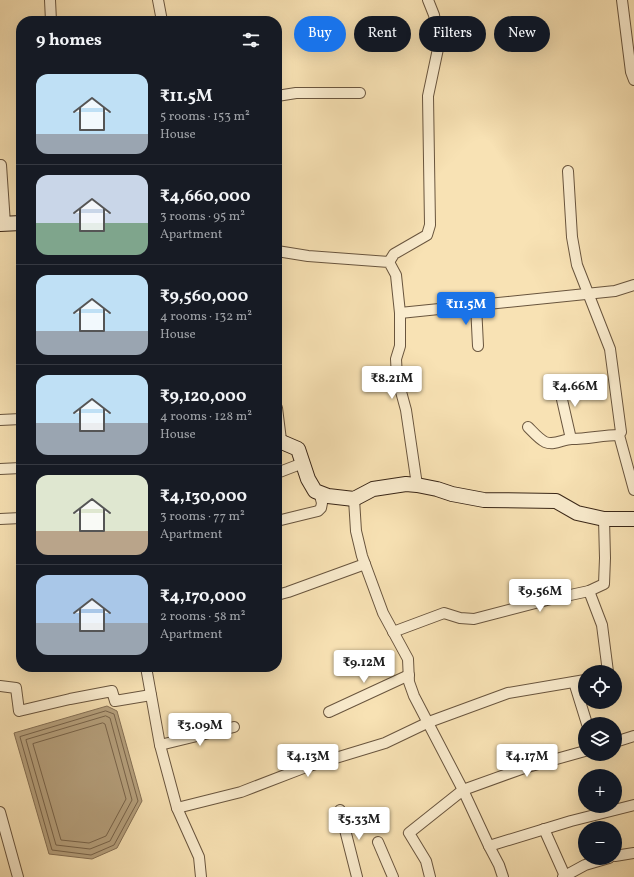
<!DOCTYPE html>
<html lang="en">
<head>
<meta charset="utf-8">
<style>
	:root { --surface:#171b24; --page:#20242c; --text:#f1f3f6; --muted:#9ea1a6; --line:#363941; --accent:#1a73e8 }
	body { margin:0; font-family:Vollkorn,serif; background:var(--page); color:var(--text); height:100vh; display:flex; flex-direction:column; font-size:15px; white-space:nowrap }
	* { box-sizing:border-box; margin:0 }
	p { font-size:13px; color:var(--muted) }
	.icon { flex:none; width:22px; height:22px; fill:none; stroke:currentColor; stroke-width:2; stroke-linecap:round; stroke-linejoin:round }
	.map { position:relative; flex:1; overflow:hidden }
	.sheet { position:absolute; left:16px; top:16px; width:266px; height:656px; display:flex; flex-direction:column; background:var(--surface); border-radius:16px; box-shadow:0 4px 16px #0002 }
	.sheet>* { flex:none }
	.hud { position:absolute; left:294px; top:16px; width:280px; height:36px; display:flex; gap:8px }
	.controls { position:absolute; left:578px; top:665px; display:grid; gap:8px }
	.controls a { display:grid; place-items:center; width:44px; height:44px; border-radius:50%; background:var(--surface); box-shadow:0 4px 16px #0002; font-size:20px }
	.price { position:absolute; translate:-50% -34px; padding:0 9px; border-radius:4px; background:#fff; color:#222; font-size:13px; line-height:26px; filter:drop-shadow(0 1px 2px #0008) }
	.price::after { content:''; position:absolute; left:50%; top:24px; width:12px; height:9px; margin-left:-6px; background:inherit; clip-path:polygon(0 0,100% 0,50% 100%) }
	.price.current { background:var(--accent); color:#fff }
	ul { padding:0; list-style:none }
	li { display:flex; align-items:center; gap:12px; height:100px; padding:0 20px }
	li+li { border-top:1px solid var(--line) }
	li span { display:grid; place-items:center; flex:none; width:112px; height:80px; border-radius:12px; color:#555 }
	li>.icon { margin-inline-start:auto }
	span .icon { width:48px; height:48px; fill:#fffc; stroke-width:1 }
	li b { font-size:17px }
	h2 { display:flex; justify-content:space-between; align-items:center; height:48px; padding:0 20px; font-size:17px }
	.pill { padding:0 14px; border-radius:18px; background:var(--surface); box-shadow:0 4px 16px #0002; font-size:14px; line-height:36px }
	.pill.current { background:var(--accent); color:#fff }
	.map>svg:first-child { display:block }
	.water { fill:#b7a27f; stroke:#857055 }
	.lines { fill:none; stroke-linecap:round; stroke-linejoin:round }
	.shore { stroke:#78644b; stroke-width:1 }
	.street-casing { stroke:#69553e; stroke-width:12 }
	.secondary-casing { stroke:#392617; stroke-width:16 }
	.street { stroke:#faecce; stroke-width:10 }
	.secondary { stroke:#faecce; stroke-width:14 }
</style>
</head>
<body>
<div class="map">
<svg width="634" height="877" viewBox="0 0 634 877">
	<rect width="100%" height="100%" fill="#f8e2b4"/>
	<filter id="stains"><feTurbulence type="fractalNoise" baseFrequency=".005" numOctaves="4"/><feColorMatrix values="0 0 0 0 .2 0 0 0 0 .09 0 0 0 0 .02 0 0 0 .5 -.17"/></filter>
	<radialGradient id="worn" r=".72"><stop offset=".6" stop-color="#630" stop-opacity="0"/><stop offset="1" stop-color="#630" stop-opacity=".3"/></radialGradient>
	<polygon class="water" points="107,706 117,711 142,801 117,848 92,859 49,854 14,733"/>
	<g class="lines">
		<g class="shore">
			<polygon points="106,711 114,714 138,801 114,845 91,855 52,850 20,737"/>
			<polygon points="106,716 110,718 132,800 110,841 90,849 56,845 26,740"/>
			<polygon points="103,723 105,724 126,799 106,836 89,843 61,840 33,744"/>
		</g>
		<defs>
			<g id="street">
				<polyline points="50,0 51,21"/>
				<polyline points="158,0 162,21"/>
				<polyline points="622,0 631,72 634,80"/>
				<polyline points="277,96 296,93 360,93"/>
				<polyline points="1,165 5,224"/>
				<polyline points="568,171 572,237 577,265 610,349 621,432 619,435 634,490"/>
				<polyline points="277,251 308,256 389,262 396,275 400,313 615,291 634,285"/>
				<polyline points="389,262 394,254 427,235 430,225 428,96 439,44 434,15 428,0"/>
				<polyline points="476,305 478,346"/>
				<polyline points="400,313 400,346 396,359 397,377 406,410 417,485"/>
				<polyline points="558,382 571,439"/>
				<polyline points="277,408 281,440"/>
				<polyline points="0,420 21,419"/>
				<path d="M528,427C533,432 539,439 545,442C555,446 563,439 572,439C588,439 603,435 619,435"/>
				<polyline points="0,469 21,468"/>
				<polyline points="277,473 303,463"/>
				<polyline points="354,499 356,531 362,556 383,613 408,659 409,682 414,696 463,790 489,846"/>
				<polyline points="0,519 21,518"/>
				<polyline points="277,521 318,511 321,508 322,503 319,492"/>
				<polyline points="589,591 602,625 608,672"/>
				<polyline points="277,595 288,592 365,564"/>
				<polyline points="393,632 444,613 460,618 474,619 547,600 589,591 604,584 605,558 604,519"/>
				<polyline points="146,667 160,745 177,808 199,857 201,877"/>
				<polyline points="574,682 587,724"/>
				<polyline points="0,686 16,688 19,711 70,699 112,691 115,701 151,695"/>
				<polyline points="329,712 409,675"/>
				<polyline points="615,742 634,736"/>
				<polyline points="160,745 234,727"/>
				<polyline points="177,808 241,792 306,767 385,743 429,722 508,693 585,680"/>
				<polyline points="340,810 357,877"/>
				<polyline points="0,812 18,877"/>
				<polyline points="544,829 565,876"/>
				<polyline points="378,842 393,877"/>
				<polyline points="615,856 634,853"/>
				<polyline points="430,877 426,861 409,833 463,790 524,768 585,751"/>
				<polyline points="503,877 499,865 489,846 571,821 634,805"/>
				<polyline points="563,877 585,865 609,858"/>
			</g>
			<g id="secondary">
				<polyline points="0,224 21,223"/>
				<polyline points="277,440 298,449 308,479 315,491 328,496 354,499 373,489 406,484 417,485 437,489 452,494 484,500 556,501 577,513 604,519 634,519"/>
			</g>
		</defs>
		<use href="#street" class="street-casing"/>
		<use href="#secondary" class="secondary-casing"/>
		<use href="#street" class="street"/>
		<use href="#secondary" class="secondary"/>
	</g>
	<rect width="100%" height="100%" filter="url(#stains)"/>
	<rect width="100%" height="100%" fill="url(#worn)"/>
</svg>
<div class="controls">
<a><svg class="icon" aria-label="locate" viewBox="0 0 24 24"><circle cx="12" cy="12" r="6"/><path d="M12 2v4M12 18v4M2 12h4M18 12h4"/></svg></a>
<a><svg class="icon" aria-label="layers" viewBox="0 0 24 24"><path d="M12 4l9 5-9 5-9-5zM3 14l9 5 9-5"/></svg></a>
<a>+</a>
<a>−</a>
</div>
<b class="price current" style="left:466px;top:326px">₹11.5M</b>
<b class="price" style="left:392px;top:400px">₹8.21M</b>
<b class="price" style="left:575px;top:408px">₹4.66M</b>
<b class="price" style="left:540px;top:613px">₹9.56M</b>
<b class="price" style="left:364px;top:684px">₹9.12M</b>
<b class="price" style="left:200px;top:747px">₹3.09M</b>
<b class="price" style="left:308px;top:778px">₹4.13M</b>
<b class="price" style="left:527px;top:778px">₹4.17M</b>
<b class="price" style="left:359px;top:841px">₹5.33M</b>
<div class="hud">
<a class="pill current">Buy</a>
<a class="pill">Rent</a>
<a class="pill">Filters</a>
<a class="pill">New</a>
</div>
<section class="sheet">
<h2>9 homes<svg class="icon" aria-label="filters" viewBox="0 0 24 24"><path d="M4 7h16M4 17h16"/><circle cx="9" cy="7" r="2"/><circle cx="15" cy="17" r="2"/></svg></h2>
<ul>
<li><span style="background:linear-gradient(#bfe0f5 75%,#9aa5b1 0)"><svg class="icon" aria-label="home" viewBox="0 0 24 24"><path d="M3 11l9-7 9 7M6 9v11h12V9"/></svg></span><div><b>₹11.5M</b><p>5 rooms · 153 m²</p><p>House</p></div></li>
<li><span style="background:linear-gradient(#c9d6e8 60%,#7fa58c 0)"><svg class="icon" aria-label="home" viewBox="0 0 24 24"><path d="M3 11l9-7 9 7M6 9v11h12V9"/></svg></span><div><b>₹4,660,000</b><p>3 rooms · 95 m²</p><p>Apartment</p></div></li>
<li><span style="background:linear-gradient(#bfe0f5 70%,#9aa5b1 0)"><svg class="icon" aria-label="home" viewBox="0 0 24 24"><path d="M3 11l9-7 9 7M6 9v11h12V9"/></svg></span><div><b>₹9,560,000</b><p>4 rooms · 132 m²</p><p>House</p></div></li>
<li><span style="background:linear-gradient(#bfe0f5 60%,#9aa5b1 0)"><svg class="icon" aria-label="home" viewBox="0 0 24 24"><path d="M3 11l9-7 9 7M6 9v11h12V9"/></svg></span><div><b>₹9,120,000</b><p>4 rooms · 128 m²</p><p>House</p></div></li>
<li><span style="background:linear-gradient(#dfe7d0 70%,#b9a48a 0)"><svg class="icon" aria-label="home" viewBox="0 0 24 24"><path d="M3 11l9-7 9 7M6 9v11h12V9"/></svg></span><div><b>₹4,130,000</b><p>3 rooms · 77 m²</p><p>Apartment</p></div></li>
<li><span style="background:linear-gradient(#a9c7e8 60%,#9aa5b1 0)"><svg class="icon" aria-label="home" viewBox="0 0 24 24"><path d="M3 11l9-7 9 7M6 9v11h12V9"/></svg></span><div><b>₹4,170,000</b><p>2 rooms · 58 m²</p><p>Apartment</p></div></li>
</ul>
</section>
</div>
</body>
</html>
